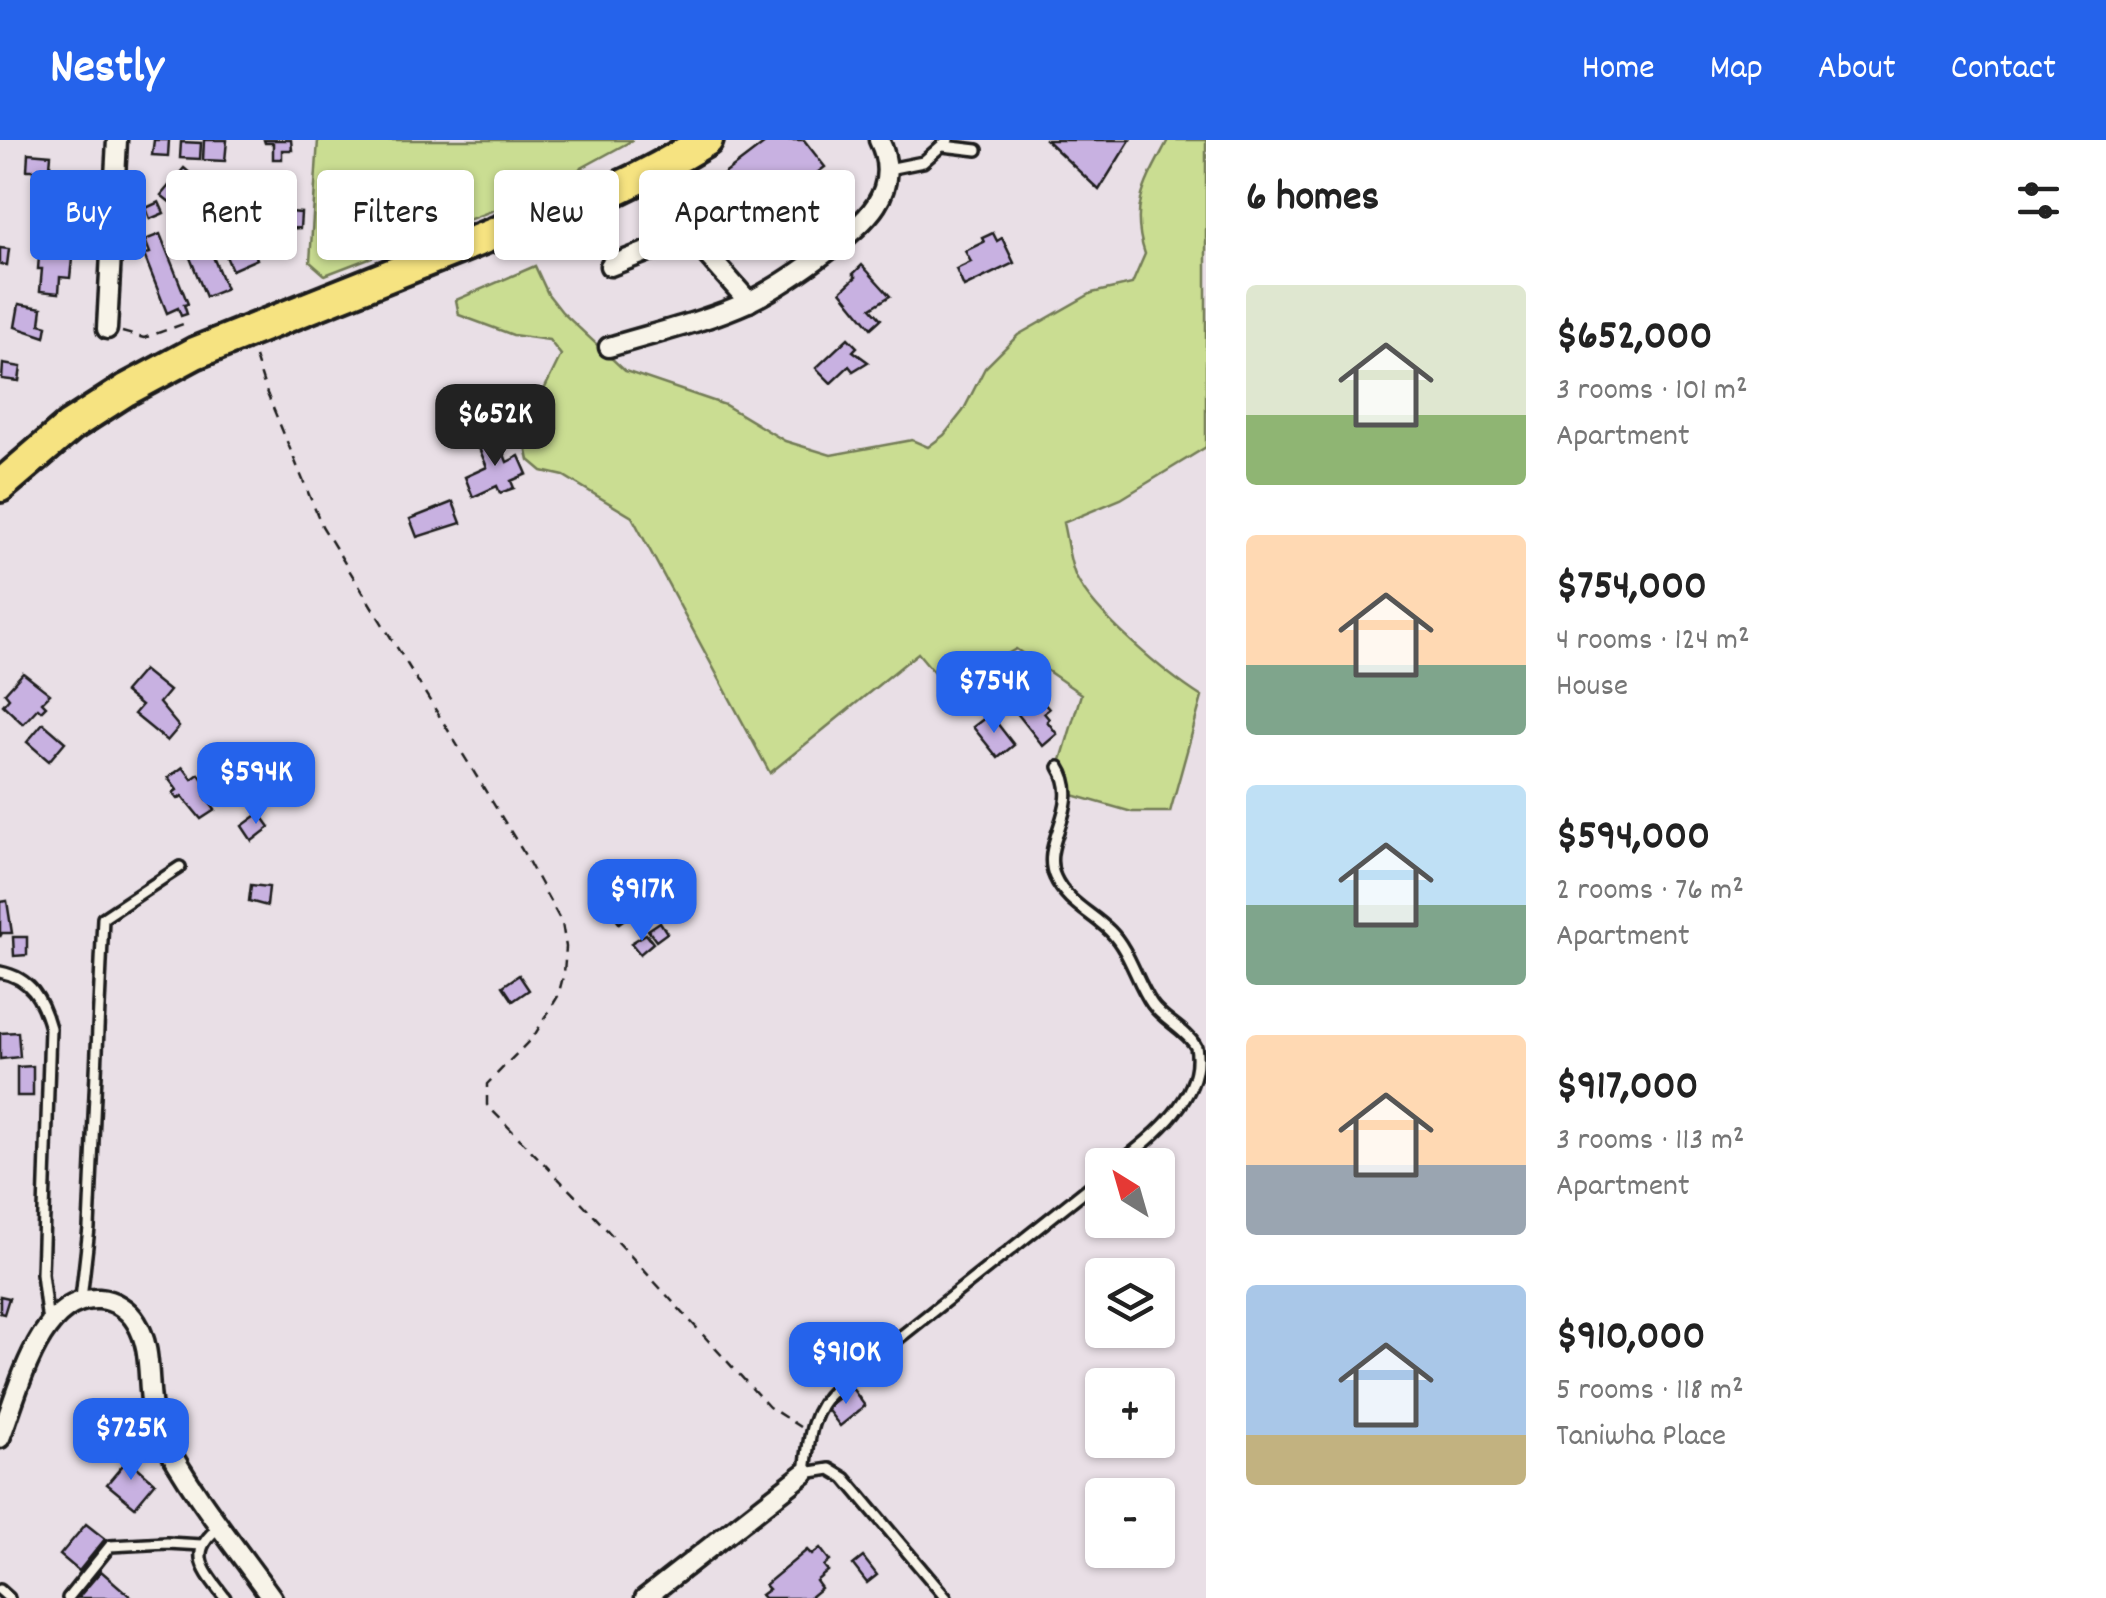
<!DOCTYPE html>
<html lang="en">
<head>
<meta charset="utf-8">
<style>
	:root { --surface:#fff; --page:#f2f2f2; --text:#222; --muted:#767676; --accent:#2563eb }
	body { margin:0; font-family:Dekko,sans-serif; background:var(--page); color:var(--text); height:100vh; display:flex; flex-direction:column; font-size:38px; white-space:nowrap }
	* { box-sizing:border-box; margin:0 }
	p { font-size:32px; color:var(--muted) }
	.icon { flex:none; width:55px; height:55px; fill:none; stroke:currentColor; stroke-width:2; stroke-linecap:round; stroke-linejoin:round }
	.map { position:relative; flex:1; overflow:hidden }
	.details { display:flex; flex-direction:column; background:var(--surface); width:900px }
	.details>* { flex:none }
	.hud { position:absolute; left:30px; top:30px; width:950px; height:90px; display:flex; gap:20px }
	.needle { width:65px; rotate:323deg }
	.tools { position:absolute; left:1085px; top:1008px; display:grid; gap:20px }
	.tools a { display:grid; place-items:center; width:90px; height:90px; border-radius:10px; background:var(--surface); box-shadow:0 2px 8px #0004; font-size:50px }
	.price { position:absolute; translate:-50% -85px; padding:0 22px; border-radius:20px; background:var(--accent); color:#fff; font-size:32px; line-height:65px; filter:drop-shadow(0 2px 5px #0008) }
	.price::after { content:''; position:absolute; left:50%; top:60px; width:30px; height:22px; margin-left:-15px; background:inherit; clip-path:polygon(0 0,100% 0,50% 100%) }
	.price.current { background:#222; color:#fff }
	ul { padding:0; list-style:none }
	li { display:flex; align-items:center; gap:30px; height:250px; padding:0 40px }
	li span { display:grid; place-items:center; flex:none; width:280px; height:200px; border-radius:10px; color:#555 }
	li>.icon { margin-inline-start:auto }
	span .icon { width:120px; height:120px; fill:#fffc; stroke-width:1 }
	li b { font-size:42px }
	h2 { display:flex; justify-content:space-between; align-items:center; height:120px; padding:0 40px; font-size:42px }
	.chip { padding:0 35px; border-radius:10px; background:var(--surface); box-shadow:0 2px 8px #0004; font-size:35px; line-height:90px }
	.chip.current { background:var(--accent); color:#fff }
	header { display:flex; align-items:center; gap:60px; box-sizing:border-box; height:140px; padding:0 50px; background:var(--accent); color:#fff }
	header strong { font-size:48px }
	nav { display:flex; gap:55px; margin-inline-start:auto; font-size:35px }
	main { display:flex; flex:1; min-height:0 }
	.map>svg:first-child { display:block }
	.green { fill:#cadd92; stroke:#737c57; stroke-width:2.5 }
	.building { fill:#c8b1e1; stroke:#1c1c1c; stroke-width:2.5 }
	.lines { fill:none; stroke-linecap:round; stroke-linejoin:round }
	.lane-casing { stroke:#1c1c1c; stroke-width:16 }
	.street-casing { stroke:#1c1c1c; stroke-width:25 }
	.highway-casing { stroke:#1c1c1c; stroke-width:38 }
	.path { stroke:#1c1c1c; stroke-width:2.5; stroke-dasharray:10 8; stroke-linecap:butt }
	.lane { stroke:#f7f3e8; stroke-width:9 }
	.street { stroke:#f7f3e8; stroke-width:18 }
	.highway { stroke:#f6e381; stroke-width:30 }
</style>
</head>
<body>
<header>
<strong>Nestly</strong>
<nav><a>Home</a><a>Map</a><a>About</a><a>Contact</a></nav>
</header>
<main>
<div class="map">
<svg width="1206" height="1458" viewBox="0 0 1206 1458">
	<rect width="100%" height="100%" fill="#e9dfe6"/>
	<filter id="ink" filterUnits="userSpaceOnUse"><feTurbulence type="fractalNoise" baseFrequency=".01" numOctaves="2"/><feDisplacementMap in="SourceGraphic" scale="20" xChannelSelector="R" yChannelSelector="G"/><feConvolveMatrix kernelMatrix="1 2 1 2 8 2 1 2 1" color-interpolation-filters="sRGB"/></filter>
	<g filter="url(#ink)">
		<g class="green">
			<polygon points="318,0 633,0 528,57 325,135 310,122"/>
			<path d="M1168,0H1206V307L1121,359L1063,383C1067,399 1069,422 1076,437C1094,474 1167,535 1202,557L1170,672H1132L1069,654L1059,627L1081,554L1016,509L948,549L918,513L770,633L632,377L564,336L542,331L529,320L523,293L561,215L549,200L513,195L459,175L456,160L535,126L548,154L562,172L625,231L725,265L785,301L831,315L912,300L928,307L944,295L963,271L985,228L1018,195L1092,153L1132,144L1145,114C1129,66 1146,42 1168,0Z"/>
		</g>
		<g class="building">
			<polygon points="154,0 169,0 168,16 152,15"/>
			<polygon points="204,0 227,0 225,21 203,20"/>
			<polygon points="264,0 291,0 292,10 282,10 282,19 273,19 273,3 265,3"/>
			<polygon points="769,0 804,0 825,27 756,78 723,35"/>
			<polygon points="1046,0 1130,0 1099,50"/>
			<polygon points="181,2 201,3 200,19 180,18"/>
			<polygon points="28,13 51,15 49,37 34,36 34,30 27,30"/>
			<polygon points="184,28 199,41 176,67 161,55"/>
			<polygon points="258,50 267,50 267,56 291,57 290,72 301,73 300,88 280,89 280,74 257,73"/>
			<polygon points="159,62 164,73 150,79 146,68"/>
			<polygon points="198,79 226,149 206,157 178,88"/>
			<polygon points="993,93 997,101 1002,98 1014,123 964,147 956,129 971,122 965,111 984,102 982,98"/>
			<polygon points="160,94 188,164 184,165 187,174 181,176 178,168 167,173 144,115 150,113 145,100"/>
			<polygon points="256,95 261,107 254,110 257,119 232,130 225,114 248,104 246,99"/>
			<polygon points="0,108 9,109 7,125 0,124"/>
			<polygon points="39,116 72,119 70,138 60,137 59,153 40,151 42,129 38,129"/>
			<polygon points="862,125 890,156 871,168 881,179 871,188 841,151 856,137 853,134"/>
			<polygon points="19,164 42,168 40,184 47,186 45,197 15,187"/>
			<polygon points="848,198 857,207 853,211 868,222 853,231 849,226 831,243 816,228"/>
			<polygon points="3,224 21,227 19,241 2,239"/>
			<polygon points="496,293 507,322 519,316 527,334 511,341 514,348 500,353 497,346 473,357 465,337 487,327 479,308 486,306 483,299"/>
			<polygon points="453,362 461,383 417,397 410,379"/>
			<polygon points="143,530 169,551 159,563 179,587 167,601 134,574 141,566 124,552"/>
			<polygon points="23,533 50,554 42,562 46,566 41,571 38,568 23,584 3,565 9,558 5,553"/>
			<polygon points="1020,554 1026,561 1031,557 1038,566 1043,562 1049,569 1044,573 1049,579 1047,581 1057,594 1043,606 1009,563"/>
			<polygon points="990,574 1014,605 998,618 973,587"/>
			<polygon points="43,583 65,602 49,621 27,602"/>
			<polygon points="183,627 192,639 199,634 211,651 205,656 215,670 201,679 182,656 178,659 173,653 177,650 168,638"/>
			<polygon points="260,673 270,687 252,701 242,686"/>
			<polygon points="636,733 654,758 619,783 601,758"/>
			<polygon points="251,745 269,747 267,766 249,761"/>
			<polygon points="7,761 12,793 2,793 0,797 0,762"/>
			<polygon points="660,782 667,793 656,801 648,790"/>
			<polygon points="646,794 653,803 640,814 631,803"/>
			<polygon points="13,797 27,797 27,815 14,816"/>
			<polygon points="519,835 529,850 513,861 503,846"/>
			<polygon points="18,892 20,917 0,919 0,893"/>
			<polygon points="33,926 33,956 17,956 17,927"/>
			<polygon points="0,1156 9,1158 4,1174 0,1173"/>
			<polygon points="852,1248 865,1266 840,1286 826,1268"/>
			<polygon points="128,1319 155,1343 135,1367 107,1344"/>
			<polygon points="86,1384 105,1399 79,1431 60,1415"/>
			<polygon points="820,1408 830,1421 824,1426 828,1431 816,1441 821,1448 809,1458 764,1458 761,1455 769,1449 765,1445 807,1410 812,1415"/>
			<polygon points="863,1417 877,1435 867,1443 853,1425"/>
			<polygon points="101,1431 132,1458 78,1458"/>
		</g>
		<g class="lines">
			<defs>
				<g id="lane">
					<polyline points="943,6 977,10"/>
					<polyline points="888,29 923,22 948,0"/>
					<path d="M1059,627C1084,666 1039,703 1055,737C1066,762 1092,773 1110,791C1130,811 1136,841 1152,864C1163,880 1187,890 1196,907C1206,957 1150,999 1117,1025"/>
					<path d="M0,832C31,838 42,859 50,888L42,1134L48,1183"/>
					<polyline points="81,1159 89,1088 103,778 180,727"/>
					<path d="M221,1386C185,1412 204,1430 225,1458"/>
					<polyline points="0,1450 9,1458"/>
					<polyline points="68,1458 110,1406 167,1403 202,1405"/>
					<path d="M946,1458L845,1338L830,1329L805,1333C809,1299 810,1272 836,1248L1102,1037"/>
				</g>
				<g id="street">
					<polyline points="610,126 677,100 688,99 704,111 749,162"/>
					<polyline points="107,189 117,0"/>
					<path d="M609,207C655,193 704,182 748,162C780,147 857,95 876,65C889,45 890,22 879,0"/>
					<path d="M0,1298C18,1253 39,1155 99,1159C114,1160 128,1169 136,1182C157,1215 142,1258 160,1293C190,1351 234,1405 272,1458"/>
					<polyline points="645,1458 805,1333"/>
				</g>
				<path id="highway" d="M0,346L70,286L126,250L195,213L521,83C588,66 648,36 707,0"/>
			</defs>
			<use href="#lane" class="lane-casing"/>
			<use href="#street" class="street-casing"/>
			<use href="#highway" class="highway-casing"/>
			<g class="path">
				<polyline points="122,192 144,198 183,184 186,191"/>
				<polyline points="255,217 266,251 322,386 522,710 562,783 566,807 564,833 558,856 534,896 487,944 487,965 586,1067 769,1267 800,1287"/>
			</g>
			<use href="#lane" class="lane"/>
			<use href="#street" class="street"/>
			<use href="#highway" class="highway"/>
		</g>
	</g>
</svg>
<div class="tools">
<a><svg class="needle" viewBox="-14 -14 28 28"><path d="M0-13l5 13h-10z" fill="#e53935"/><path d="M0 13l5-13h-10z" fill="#767676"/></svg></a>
<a><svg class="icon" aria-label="layers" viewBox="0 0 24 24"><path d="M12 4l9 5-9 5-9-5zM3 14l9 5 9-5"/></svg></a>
<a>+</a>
<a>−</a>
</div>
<b class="price current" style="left:495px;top:329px">$652K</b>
<b class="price" style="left:994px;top:596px">$754K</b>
<b class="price" style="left:256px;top:687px">$594K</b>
<b class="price" style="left:642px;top:804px">$917K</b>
<b class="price" style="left:846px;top:1267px">$910K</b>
<b class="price" style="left:131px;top:1343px">$725K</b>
<div class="hud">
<a class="chip current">Buy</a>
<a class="chip">Rent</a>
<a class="chip">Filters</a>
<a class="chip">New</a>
<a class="chip">Apartment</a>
</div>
</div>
<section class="details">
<h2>6 homes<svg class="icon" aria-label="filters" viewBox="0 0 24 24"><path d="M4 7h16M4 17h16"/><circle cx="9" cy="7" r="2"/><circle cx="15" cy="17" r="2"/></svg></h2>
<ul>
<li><span style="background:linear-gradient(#dfe7d0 65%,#8fb573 0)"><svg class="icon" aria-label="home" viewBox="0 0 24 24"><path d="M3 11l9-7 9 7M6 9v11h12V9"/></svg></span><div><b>$652,000</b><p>3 rooms · 101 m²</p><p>Apartment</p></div></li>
<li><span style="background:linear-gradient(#ffd9b3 65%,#7fa58c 0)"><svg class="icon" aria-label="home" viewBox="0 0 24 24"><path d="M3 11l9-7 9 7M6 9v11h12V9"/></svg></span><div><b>$754,000</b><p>4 rooms · 124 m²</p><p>House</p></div></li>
<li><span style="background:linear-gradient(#bfe0f5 60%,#7fa58c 0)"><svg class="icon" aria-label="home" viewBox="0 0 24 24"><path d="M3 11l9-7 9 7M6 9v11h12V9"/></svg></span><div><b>$594,000</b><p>2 rooms · 76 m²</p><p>Apartment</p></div></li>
<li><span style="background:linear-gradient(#ffd9b3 65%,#9aa5b1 0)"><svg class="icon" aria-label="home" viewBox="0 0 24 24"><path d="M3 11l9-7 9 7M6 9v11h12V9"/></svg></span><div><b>$917,000</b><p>3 rooms · 113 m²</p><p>Apartment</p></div></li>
<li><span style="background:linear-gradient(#a9c7e8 75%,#c2b280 0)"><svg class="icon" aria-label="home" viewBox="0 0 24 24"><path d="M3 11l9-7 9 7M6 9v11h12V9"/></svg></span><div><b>$910,000</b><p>5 rooms · 118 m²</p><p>Taniwha Place</p></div></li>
</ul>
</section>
</main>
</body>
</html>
